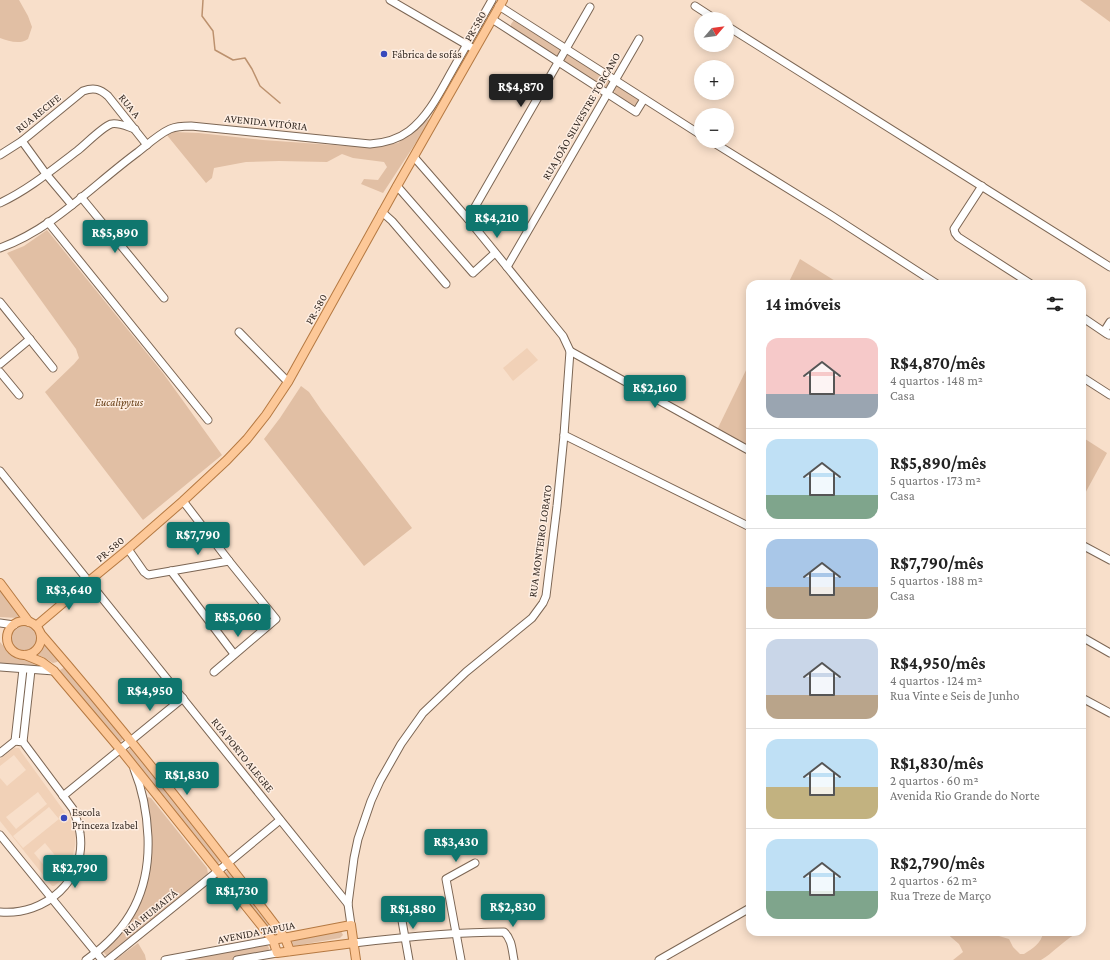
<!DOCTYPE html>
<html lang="pt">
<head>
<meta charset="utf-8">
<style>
	:root { --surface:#fff; --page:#f6f6f6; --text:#222; --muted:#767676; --line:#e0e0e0; --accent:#0f766e }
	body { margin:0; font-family:"Crimson Pro",serif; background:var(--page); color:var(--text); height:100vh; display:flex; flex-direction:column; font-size:15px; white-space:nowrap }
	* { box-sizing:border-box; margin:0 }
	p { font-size:13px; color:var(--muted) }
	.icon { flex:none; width:22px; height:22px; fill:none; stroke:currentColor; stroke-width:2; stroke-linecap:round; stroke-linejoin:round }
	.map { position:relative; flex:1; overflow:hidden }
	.sheet { position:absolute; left:746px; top:280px; width:340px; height:656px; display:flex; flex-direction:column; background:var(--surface); border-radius:12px; box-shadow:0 2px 10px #0003 }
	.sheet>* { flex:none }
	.needle { width:26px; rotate:62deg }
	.fabs { position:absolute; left:694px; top:12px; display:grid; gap:8px }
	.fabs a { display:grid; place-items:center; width:40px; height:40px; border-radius:50%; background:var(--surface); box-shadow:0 2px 10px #0003; font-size:20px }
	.price { position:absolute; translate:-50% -34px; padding:0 9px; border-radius:4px; background:var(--accent); color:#fff; font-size:13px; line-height:26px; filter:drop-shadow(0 1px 2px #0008) }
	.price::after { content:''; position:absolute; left:50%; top:24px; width:12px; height:9px; margin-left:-6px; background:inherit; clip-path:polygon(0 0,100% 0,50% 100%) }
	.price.selected { background:#222; color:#fff }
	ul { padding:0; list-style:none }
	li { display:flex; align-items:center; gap:12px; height:100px; padding:0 20px }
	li+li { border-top:1px solid var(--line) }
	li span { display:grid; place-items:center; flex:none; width:112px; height:80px; border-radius:12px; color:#555 }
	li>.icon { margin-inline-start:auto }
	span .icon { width:48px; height:48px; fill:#fffc; stroke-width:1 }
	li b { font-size:17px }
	h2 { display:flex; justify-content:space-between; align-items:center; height:48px; padding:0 20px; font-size:17px }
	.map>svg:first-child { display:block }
	.built { fill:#f1d1b7; fill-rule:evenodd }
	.green { fill:#e1bfa4 }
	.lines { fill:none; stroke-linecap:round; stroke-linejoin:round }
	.stream { stroke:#bc916e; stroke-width:1.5 }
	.minor-casing { stroke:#7c6654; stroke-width:9 }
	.major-casing { stroke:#b57942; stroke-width:10 }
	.minor { stroke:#fff; stroke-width:7 }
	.major { stroke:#fdc898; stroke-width:8 }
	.poi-dot { fill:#3849bc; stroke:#feeee2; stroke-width:1.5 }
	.labels { text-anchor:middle; stroke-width:3; stroke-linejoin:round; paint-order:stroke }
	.street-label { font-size:11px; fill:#332922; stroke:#feeee2 }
	.poi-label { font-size:11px; fill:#332922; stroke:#feeee2; text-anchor:start }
	.park-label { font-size:11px; font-style:italic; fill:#663c12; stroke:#feeee2 }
</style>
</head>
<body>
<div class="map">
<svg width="1110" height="960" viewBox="0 0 1110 960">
	<rect width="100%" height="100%" fill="#f8dfca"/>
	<g class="built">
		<polygon points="527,348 538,360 513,381 503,368"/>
		<path d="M14,748H19L22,753L72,822L76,833L75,845L72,860L69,870L63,879L54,886H52L0,821V778L7,786L26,770L14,755L0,766V759ZM38,792L47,804L16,829L6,817ZM49,807L59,819L23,848L13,836ZM45,843L62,864L50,873L34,853Z"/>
	</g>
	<g class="green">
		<path d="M0,0H19L28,16L32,27L28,39C19,45 9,41 0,38Z"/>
		<polygon points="1080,0 1110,0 1110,22"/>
		<polygon points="515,19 560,49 561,51 559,55 555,56 511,28 511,24"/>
		<path d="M568,54H569L610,80C610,84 608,87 604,87L565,62V58Z"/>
		<polygon points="617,86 619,86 639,98 639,100 637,105 633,106 615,94 614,90"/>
		<polygon points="432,118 383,193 361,184 364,179 378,180 387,167 384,162 353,158 342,154 327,162 279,161 246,162 214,168 212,178 206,183 166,134 174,132 199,133 263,140 347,146 378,146 398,143 427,120"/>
		<polygon points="47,230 163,373 222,455 143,520 45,392 74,364 79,358 76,349 7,253 24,246"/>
		<polygon points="800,259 840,284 788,284"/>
		<polygon points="750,362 750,449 717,430"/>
		<polygon points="301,386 309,392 322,411 412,528 364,566 264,439 280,418"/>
		<polygon points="1082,437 1107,453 1082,499"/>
		<polygon points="0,587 23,616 18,618 0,617"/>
		<circle cx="24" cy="639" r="15"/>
		<polygon points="44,641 59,660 57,662 53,663 43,657 35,654 42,647"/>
		<polygon points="0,642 7,650 16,658 35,661 47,668 0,664"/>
		<polygon points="65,667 123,737 122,741 119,742 61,673 60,670"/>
		<path d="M130,748H133L221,859C220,863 219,864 215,864L127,754V751Z"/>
		<polygon points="148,797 151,798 207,868 208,874 108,955 106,955 102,951 109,944 147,882 146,799"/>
		<polygon points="228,870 230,871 277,933 273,935 224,873"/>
		<polygon points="341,931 343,935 340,938 294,946 292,944 292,939"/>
		<path d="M945,932H997L999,936L1009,939L1013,947L1020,954H1024C1032,949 1042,943 1043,932H1073L1074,935C1062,942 1053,953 1041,960H953L963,952L959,944Z"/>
		<polygon points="138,943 145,955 146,960 115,960"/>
		<polygon points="267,945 269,948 268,953 231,960 181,960"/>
	</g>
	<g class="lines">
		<polyline class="stream" points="203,0 202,16 213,31 215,50 233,60 245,58 252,69 260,86 280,103"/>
		<defs>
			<g id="minor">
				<polyline points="390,0 474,49"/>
				<polyline points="499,6 701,135"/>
				<polyline points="695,6 715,19"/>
				<polyline points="492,19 636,112 644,99"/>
				<polyline points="727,26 1110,267"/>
				<polyline points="22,141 46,174 72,205"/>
				<polyline points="711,141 832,216 937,284"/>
				<path d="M0,155L22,141L83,91C94,87 100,89 108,96L147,145"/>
				<polyline points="397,186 473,273 495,253"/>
				<polyline points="982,186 954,229 955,233 958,237 1031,284"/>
				<polyline points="81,197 164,298"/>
				<path d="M0,203C28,190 52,170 77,151C86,144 101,128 111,124C118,122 128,127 135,129"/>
				<polyline points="382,212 392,221 446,284"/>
				<polyline points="468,219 590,7"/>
				<polyline points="48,222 208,420"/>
				<path d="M0,248C53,229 93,185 138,152C148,144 159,134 170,129C177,126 184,126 191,126L370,144C384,143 397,140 409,131C429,116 441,90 453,69C466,46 479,23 492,0"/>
				<polyline points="507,267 639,39"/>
				<polyline points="0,302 53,368"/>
				<polyline points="1082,317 1107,334"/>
				<polyline points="239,332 288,382"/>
				<polyline points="1109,335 1105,330 1110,322"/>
				<polyline points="570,351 750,451"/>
				<polyline points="0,364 30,339"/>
				<polyline points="0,372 19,395"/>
				<polyline points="1082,377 1110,395"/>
				<polyline points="564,435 750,527"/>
				<polyline points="0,471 348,904"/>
				<polyline points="183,501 229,561 276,619 214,672"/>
				<polyline points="1082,545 1110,560"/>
				<polyline points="128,549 144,572 148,575 229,561"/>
				<polyline points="171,571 234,654"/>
				<polyline points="0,623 14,625"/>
				<polyline points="1082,637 1110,653"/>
				<polyline points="0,667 54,671"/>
				<polyline points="1082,698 1110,713"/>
				<polyline points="15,741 23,669"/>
				<polyline points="23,742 31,670"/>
				<path d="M0,753L15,741L23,742L73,809C76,817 79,825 80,833C87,880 45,916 0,912"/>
				<polyline points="63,796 183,698"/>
				<polyline points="0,835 102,960"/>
				<polyline points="399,904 409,960"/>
				<polyline points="351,925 348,904 354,858 358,839 371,801 380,781 401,744 423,713 466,672 532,618 543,603 546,596 557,506 564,435 570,351 563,336 468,219 414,157"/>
				<path d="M354,943C404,937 454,932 504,932C512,939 512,950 514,960"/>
				<path d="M86,960C130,929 150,891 148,837C147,814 143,791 134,769"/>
				<polyline points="108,960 228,863 280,820"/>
				<polyline points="165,960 273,940"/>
				<polyline points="237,960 277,953"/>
				<polyline points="461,960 446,879 475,863"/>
				<polyline points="659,960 750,908"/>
			</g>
			<g id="major">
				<polyline points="0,583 29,622"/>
				<circle cx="24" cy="638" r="17"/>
				<polyline points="36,626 89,581 128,549 183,501 227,460 247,439 266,415 288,382 397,186 503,0"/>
				<path d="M41,634C126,732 207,835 285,938L290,951"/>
				<polyline points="25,655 42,662 54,671 120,749 273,940 277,953 354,943"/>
				<polyline points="273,940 351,925 356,960"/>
			</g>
		</defs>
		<use href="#minor" class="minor-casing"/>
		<use href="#major" class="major-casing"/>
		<use href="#minor" class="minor"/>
		<use href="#major" class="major"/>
	</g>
	<g class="poi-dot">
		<circle cx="384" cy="54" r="4"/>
		<circle cx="64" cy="818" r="4"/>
	</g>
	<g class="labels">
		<g class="street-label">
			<text transform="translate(475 26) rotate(-60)" y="4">PR-580</text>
			<text transform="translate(130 106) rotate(51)" y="4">RUA A</text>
			<text transform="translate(38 113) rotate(-39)" y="4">RUA RECIFE</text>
			<text transform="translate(581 116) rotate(-60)" y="4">RUA JOÃO SILVESTRE TORCANO</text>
			<text transform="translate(266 122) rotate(6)" y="4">AVENIDA VITÓRIA</text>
			<text transform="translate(316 309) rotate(-61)" y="4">PR-580</text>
			<text transform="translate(540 541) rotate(-82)" y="4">RUA MONTEIRO LOBATO</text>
			<text transform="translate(110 549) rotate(-40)" y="4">PR-580</text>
			<text transform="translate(243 755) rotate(51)" y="4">RUA PORTO ALEGRE</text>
			<text transform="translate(150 912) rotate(-39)" y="4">RUA HUMAITÁ</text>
			<text transform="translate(256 932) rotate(-11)" y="4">AVENIDA TAPUIA</text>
		</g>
		<g class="poi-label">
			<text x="392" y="58">Fábrica de sofás</text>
			<text x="72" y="816">Escola<tspan x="72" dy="13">Princeza Izabel</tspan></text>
		</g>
		<g class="park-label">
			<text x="119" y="406">Eucalipytus</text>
		</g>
	</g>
</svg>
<div class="fabs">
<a><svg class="needle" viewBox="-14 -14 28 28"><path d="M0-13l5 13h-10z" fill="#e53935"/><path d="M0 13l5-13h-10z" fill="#767676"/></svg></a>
<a>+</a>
<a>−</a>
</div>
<b class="price selected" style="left:521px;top:108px">R$4,870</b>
<b class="price" style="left:497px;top:239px">R$4,210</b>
<b class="price" style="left:115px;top:254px">R$5,890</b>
<b class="price" style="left:655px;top:409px">R$2,160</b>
<b class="price" style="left:198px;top:556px">R$7,790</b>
<b class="price" style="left:69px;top:611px">R$3,640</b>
<b class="price" style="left:238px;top:638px">R$5,060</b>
<b class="price" style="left:150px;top:712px">R$4,950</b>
<b class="price" style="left:187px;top:796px">R$1,830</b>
<b class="price" style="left:456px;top:863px">R$3,430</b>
<b class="price" style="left:75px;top:889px">R$2,790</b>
<b class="price" style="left:237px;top:912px">R$1,730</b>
<b class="price" style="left:513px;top:928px">R$2,830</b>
<b class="price" style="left:413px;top:930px">R$1,880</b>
<section class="sheet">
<h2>14 imóveis<svg class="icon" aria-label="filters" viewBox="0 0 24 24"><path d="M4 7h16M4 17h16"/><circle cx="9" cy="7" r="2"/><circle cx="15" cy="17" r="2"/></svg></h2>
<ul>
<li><span style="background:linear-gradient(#f6c9c9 70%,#9aa5b1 0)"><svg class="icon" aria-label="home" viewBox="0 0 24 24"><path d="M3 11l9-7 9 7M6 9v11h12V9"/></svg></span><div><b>R$4,870/mês</b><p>4 quartos · 148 m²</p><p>Casa</p></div></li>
<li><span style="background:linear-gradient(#bfe0f5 70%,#7fa58c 0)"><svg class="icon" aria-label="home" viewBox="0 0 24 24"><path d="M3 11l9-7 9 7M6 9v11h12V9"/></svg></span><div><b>R$5,890/mês</b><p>5 quartos · 173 m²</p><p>Casa</p></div></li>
<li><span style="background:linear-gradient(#a9c7e8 60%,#b9a48a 0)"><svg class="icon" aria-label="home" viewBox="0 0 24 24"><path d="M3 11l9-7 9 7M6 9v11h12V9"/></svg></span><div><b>R$7,790/mês</b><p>5 quartos · 188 m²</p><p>Casa</p></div></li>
<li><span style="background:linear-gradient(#c9d6e8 70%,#b9a48a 0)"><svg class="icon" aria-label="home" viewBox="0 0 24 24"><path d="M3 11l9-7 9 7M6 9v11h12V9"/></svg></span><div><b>R$4,950/mês</b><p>4 quartos · 124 m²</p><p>Rua Vinte e Seis de Junho</p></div></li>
<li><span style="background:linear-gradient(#bfe0f5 60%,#c2b280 0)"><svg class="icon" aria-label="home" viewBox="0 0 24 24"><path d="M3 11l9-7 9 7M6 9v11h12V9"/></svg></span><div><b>R$1,830/mês</b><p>2 quartos · 60 m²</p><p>Avenida Rio Grande do Norte</p></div></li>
<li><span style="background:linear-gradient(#bfe0f5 65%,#7fa58c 0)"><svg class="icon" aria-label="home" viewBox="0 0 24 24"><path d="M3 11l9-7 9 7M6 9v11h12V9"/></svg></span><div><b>R$2,790/mês</b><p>2 quartos · 62 m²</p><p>Rua Treze de Março</p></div></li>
</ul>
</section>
</div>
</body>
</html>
